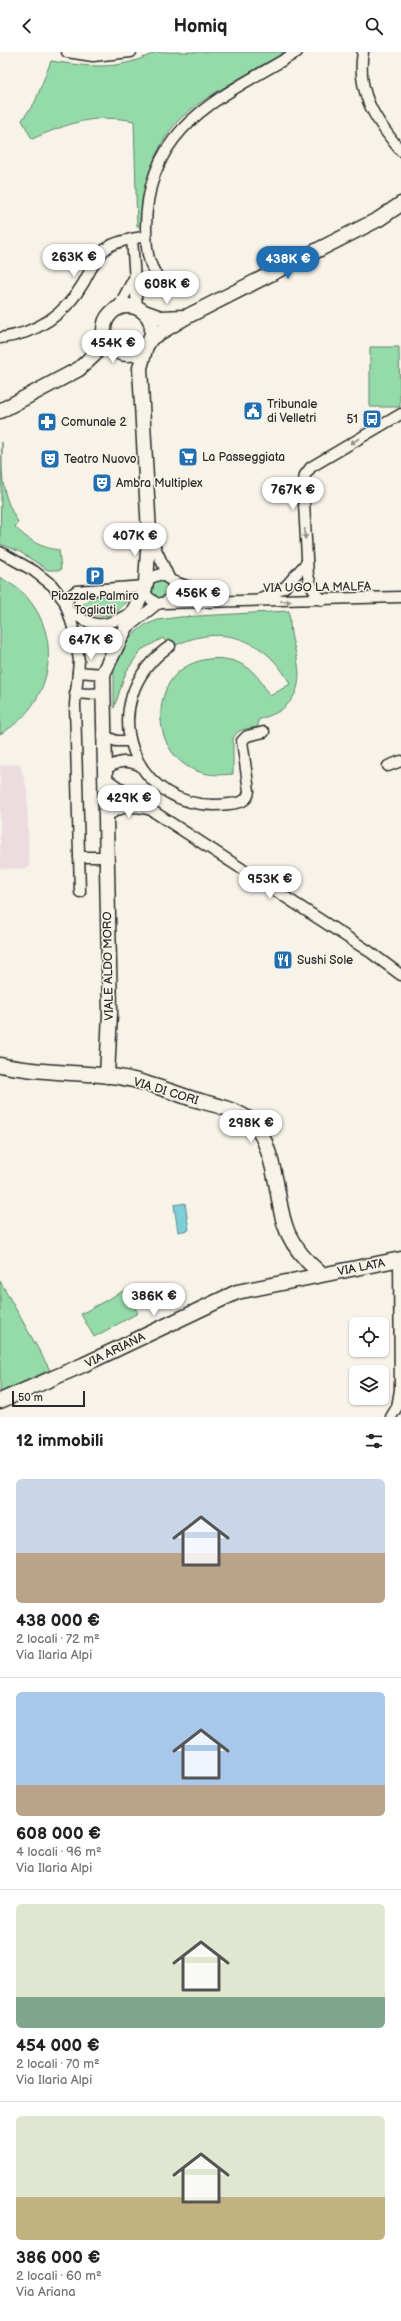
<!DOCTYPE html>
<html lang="it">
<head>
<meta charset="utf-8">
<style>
	:root { --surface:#fff; --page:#f6f6f6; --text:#202124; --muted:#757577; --line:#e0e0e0; --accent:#1f6fb2 }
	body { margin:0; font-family:"Balsamiq Sans",sans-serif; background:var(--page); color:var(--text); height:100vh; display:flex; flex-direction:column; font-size:15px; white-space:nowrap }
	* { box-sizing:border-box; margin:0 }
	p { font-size:13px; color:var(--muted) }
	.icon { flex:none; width:22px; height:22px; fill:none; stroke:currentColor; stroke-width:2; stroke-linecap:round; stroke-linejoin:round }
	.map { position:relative; height:1365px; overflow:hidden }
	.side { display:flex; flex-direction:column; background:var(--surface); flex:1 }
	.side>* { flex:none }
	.buttons { position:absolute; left:349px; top:1265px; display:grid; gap:8px }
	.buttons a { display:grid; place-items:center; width:40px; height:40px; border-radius:6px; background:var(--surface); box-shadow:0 1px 3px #0004; font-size:20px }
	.scale { position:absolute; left:12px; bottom:10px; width:73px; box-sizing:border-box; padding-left:4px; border:2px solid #2b2b2b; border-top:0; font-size:11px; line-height:14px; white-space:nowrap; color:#2b2b2b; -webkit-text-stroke:3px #f7f3e8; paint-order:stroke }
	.price { position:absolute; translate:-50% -34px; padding:0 9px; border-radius:14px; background:#fff; color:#222; font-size:13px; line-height:26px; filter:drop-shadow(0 1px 2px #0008) }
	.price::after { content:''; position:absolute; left:50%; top:24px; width:12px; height:9px; margin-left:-6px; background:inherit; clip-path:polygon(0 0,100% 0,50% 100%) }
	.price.active { background:var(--accent); color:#fff }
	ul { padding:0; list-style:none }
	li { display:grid; align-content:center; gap:8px; height:212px; padding:0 16px }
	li+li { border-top:1px solid var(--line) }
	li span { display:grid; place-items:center; height:124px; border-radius:6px; color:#555 }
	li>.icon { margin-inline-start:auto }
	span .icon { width:72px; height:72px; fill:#fffc; stroke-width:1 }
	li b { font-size:17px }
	h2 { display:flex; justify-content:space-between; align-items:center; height:48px; padding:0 16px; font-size:17px }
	header { display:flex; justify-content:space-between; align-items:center; height:52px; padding:0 16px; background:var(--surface); font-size:18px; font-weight:600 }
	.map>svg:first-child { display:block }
	.built { fill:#ebdce0 }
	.green { fill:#95dba9; stroke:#60836a }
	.water { fill:#7ecfd7; stroke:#5d8d92 }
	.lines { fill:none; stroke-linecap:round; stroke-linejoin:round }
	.street-casing { stroke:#2b2b2b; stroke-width:13 }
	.secondary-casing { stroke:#2b2b2b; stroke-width:17 }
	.street { stroke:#f7f3e8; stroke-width:10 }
	.secondary { stroke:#f7f3e8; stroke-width:14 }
	.oneway { fill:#918f8a }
	.labels { text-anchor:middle; stroke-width:3; stroke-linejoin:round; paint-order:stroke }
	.poi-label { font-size:12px; fill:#2b2b2b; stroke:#f7f3e8; text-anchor:start }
	.street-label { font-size:12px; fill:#2b2b2b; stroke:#f7f3e8 }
</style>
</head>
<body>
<header><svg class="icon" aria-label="back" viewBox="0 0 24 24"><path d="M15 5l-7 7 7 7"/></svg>Homiq<svg class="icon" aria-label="search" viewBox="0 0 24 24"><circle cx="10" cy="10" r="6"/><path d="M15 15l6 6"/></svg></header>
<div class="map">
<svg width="401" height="1365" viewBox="0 0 401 1365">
	<rect width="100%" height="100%" fill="#f7f3e8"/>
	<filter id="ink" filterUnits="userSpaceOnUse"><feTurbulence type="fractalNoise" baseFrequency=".025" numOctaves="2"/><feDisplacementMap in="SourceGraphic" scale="8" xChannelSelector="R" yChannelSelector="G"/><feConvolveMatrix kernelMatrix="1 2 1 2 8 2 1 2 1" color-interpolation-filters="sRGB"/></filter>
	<g filter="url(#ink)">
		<polygon class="built" points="20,712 27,737 29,816 0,817 0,713"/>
		<g class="green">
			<path d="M156,0H287C255,18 203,44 178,69C153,96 142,137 144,174H137L134,69C95,61 67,72 32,87L22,68L35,50L51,9C90,15 119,19 156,0Z"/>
			<polygon points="370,295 399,295 400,355 370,355"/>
			<path d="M2,390C2,423 0,441 18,470L15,475C28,488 41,496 59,498L61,518H48L20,500L0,492Z"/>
			<path d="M0,525C7,530 17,535 23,541C66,585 52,654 0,682Z"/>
			<circle cx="160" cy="537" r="9"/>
			<path d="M129,543C121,565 97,571 81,555C92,539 112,544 129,543Z"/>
			<path d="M289,559C290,568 290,579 292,587C299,612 307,639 281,658C275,662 266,665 258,668V675C247,677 237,676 233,687V722C221,723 210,724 197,719C163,707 152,664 168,633C182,607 220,599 245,614C257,621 263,633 270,644L290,632C266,585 217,570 171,596L163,586L141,598L126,620L114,656V619L119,603L132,583L145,573L158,568L180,565Z"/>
			<polygon points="0,1229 50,1318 0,1340"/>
			<polygon points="125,1238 138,1261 94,1285 81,1262"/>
		</g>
		<polygon class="water" points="185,1151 189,1178 178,1180 174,1153"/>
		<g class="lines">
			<defs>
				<g id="street">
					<polyline points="67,0 93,4 131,0"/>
					<path d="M363,0C356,41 376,69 401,99"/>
					<polyline points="132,187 137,256"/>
					<path d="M166,234C148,218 146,199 146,176C146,73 221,46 297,0"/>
					<polyline points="118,256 135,224"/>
					<path d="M0,286C36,282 66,262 84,230C90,219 97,203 108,195C119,188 134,187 146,184"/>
					<polyline points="150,484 169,526"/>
					<polyline points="0,500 34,519 52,533 65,550 75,582 79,609 75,652 80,840"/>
					<polyline points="172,529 174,538 167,550 157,552 147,544 145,536 148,527 161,522 172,529 226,548"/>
					<polyline points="261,546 285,535 307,510"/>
					<polyline points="322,548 313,537 308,524 303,433 305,423 311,415 401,362"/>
					<polyline points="162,551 401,545"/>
					<polyline points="66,554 69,545 76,539 145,534"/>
					<path d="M68,558C94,577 105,576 132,560"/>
					<polyline points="126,577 157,552"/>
					<path d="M170,594C90,649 133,765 229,752C239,751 248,750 249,739L242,689L247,684L264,680"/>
					<polyline points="78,620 103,622"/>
					<polyline points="75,641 89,642 103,641"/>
					<polyline points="103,683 116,689 129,689"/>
					<polyline points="388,714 401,709"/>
					<path d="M104,719C116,709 126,707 141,714"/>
					<polyline points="104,725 151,758 370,900 401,923"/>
					<path d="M105,767C116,755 131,753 147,757"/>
					<polyline points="79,805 106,805"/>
					<polyline points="391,1365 397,1355 400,1338 399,1207"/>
				</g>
				<g id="secondary">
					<circle cx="128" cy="278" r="24"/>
					<polyline points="144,260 161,266 184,265"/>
					<polyline points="151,286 186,265 379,167 401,152"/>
					<polyline points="0,359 79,317 94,303 104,282"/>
					<polyline points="146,531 149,481 140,316 146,294"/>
					<path d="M0,1013C37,1021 74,1020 111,1024C139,1027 166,1038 193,1047C211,1052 231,1056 247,1066C257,1073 263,1084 267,1096C287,1151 269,1178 321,1222"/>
					<polyline points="107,1024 110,961 103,622 145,536"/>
					<polyline points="0,1349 83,1313 237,1240 401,1207"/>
				</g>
			</defs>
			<use href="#street" class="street-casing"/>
			<use href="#secondary" class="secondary-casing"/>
			<use href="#street" class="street"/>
			<use href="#secondary" class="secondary"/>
		</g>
		<defs><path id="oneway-solid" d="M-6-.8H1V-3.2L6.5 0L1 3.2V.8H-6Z"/></defs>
		<g class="oneway">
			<use href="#oneway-solid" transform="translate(355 389) rotate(150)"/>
			<use href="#oneway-solid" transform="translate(305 482) rotate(87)"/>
			<use href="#oneway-solid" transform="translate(286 549) rotate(-1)"/>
		</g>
	</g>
	<defs>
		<symbol id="civic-square" viewBox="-11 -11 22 22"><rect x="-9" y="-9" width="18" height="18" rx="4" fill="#1f6fb2" stroke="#f7f3e8"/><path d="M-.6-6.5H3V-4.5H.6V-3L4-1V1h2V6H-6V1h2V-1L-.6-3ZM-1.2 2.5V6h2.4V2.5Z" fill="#fff"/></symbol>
		<symbol id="bus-square" viewBox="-11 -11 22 22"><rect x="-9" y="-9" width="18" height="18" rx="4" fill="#1f6fb2" stroke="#f7f3e8"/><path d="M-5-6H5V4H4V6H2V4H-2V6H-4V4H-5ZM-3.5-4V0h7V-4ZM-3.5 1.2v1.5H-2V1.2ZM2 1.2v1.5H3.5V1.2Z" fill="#fff"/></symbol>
		<symbol id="pharmacy-square" viewBox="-11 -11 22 22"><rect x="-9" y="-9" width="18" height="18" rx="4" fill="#1f6fb2" stroke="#f7f3e8"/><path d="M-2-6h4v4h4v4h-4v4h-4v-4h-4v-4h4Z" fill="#fff"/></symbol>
		<symbol id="supermarket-square" viewBox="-11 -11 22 22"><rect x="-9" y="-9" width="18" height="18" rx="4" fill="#1f6fb2" stroke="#f7f3e8"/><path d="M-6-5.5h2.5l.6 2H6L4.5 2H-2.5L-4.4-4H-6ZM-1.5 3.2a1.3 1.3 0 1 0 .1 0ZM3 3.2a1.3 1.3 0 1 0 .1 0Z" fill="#fff"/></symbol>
		<symbol id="theatre-square" viewBox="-11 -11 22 22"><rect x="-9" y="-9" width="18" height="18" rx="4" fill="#1f6fb2" stroke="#f7f3e8"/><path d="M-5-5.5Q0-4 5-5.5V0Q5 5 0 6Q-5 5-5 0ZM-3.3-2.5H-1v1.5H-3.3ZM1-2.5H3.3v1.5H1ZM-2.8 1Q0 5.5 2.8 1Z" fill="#fff"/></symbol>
		<symbol id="parking-square" viewBox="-11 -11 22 22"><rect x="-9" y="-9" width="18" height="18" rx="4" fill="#1f6fb2" stroke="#f7f3e8"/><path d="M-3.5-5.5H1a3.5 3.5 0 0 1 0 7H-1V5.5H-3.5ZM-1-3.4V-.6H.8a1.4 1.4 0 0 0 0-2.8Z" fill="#fff"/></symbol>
		<symbol id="restaurant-square" viewBox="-11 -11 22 22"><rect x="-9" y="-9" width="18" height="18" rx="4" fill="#1f6fb2" stroke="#f7f3e8"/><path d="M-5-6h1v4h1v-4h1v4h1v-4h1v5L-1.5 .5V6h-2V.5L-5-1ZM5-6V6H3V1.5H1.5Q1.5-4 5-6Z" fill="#fff"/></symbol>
	</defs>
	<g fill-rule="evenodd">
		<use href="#civic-square" x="242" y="348" width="22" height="22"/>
		<use href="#bus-square" x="361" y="356" width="22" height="22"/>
		<use href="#pharmacy-square" x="36" y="359" width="22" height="22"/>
		<use href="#supermarket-square" x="177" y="394" width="22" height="22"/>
		<use href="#theatre-square" x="39" y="396" width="22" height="22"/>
		<use href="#theatre-square" x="91" y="420" width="22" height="22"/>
		<use href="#parking-square" x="84" y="513" width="22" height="22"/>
		<use href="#restaurant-square" x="272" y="897" width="22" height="22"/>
	</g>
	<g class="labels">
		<g class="poi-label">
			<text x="267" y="356">Tribunale<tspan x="267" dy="14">di Velletri</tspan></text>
			<text x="358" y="371" text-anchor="end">51</text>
			<text x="61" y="374">Comunale 2</text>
			<text x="202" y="409">La Passeggiata</text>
			<text x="64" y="411">Teatro Nuovo</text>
			<text x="116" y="435">Ambra Multiplex</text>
			<text x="95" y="548" text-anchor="middle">Piazzale Palmiro<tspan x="95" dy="14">Togliatti</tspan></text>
			<text x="297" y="912">Sushi Sole</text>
		</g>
		<g class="street-label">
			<text transform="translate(317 535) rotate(-1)" y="4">VIA UGO LA MALFA</text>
			<text transform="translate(108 914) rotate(-91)" y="4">VIALE ALDO MORO</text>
			<text transform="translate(166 1039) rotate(17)" y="4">VIA DI CORI</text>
			<text transform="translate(361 1215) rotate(-11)" y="4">VIA LATA</text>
			<text transform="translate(115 1298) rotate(-26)" y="4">VIA ARIANA</text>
		</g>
	</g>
</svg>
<div class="buttons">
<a><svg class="icon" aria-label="locate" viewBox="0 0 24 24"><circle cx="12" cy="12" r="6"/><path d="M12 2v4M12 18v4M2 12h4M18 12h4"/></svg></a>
<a><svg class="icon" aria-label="layers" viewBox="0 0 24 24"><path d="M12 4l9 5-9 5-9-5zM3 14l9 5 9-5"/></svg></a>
</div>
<div class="scale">50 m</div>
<b class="price" style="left:74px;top:226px">263K €</b>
<b class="price active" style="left:288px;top:228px">438K €</b>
<b class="price" style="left:167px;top:253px">608K €</b>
<b class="price" style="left:113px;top:312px">454K €</b>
<b class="price" style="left:293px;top:459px">767K €</b>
<b class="price" style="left:135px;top:505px">407K €</b>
<b class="price" style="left:198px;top:562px">456K €</b>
<b class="price" style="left:91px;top:609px">647K €</b>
<b class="price" style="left:129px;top:767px">429K €</b>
<b class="price" style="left:270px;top:848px">953K €</b>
<b class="price" style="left:251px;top:1092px">298K €</b>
<b class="price" style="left:154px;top:1265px">386K €</b>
</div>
<section class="side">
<h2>12 immobili<svg class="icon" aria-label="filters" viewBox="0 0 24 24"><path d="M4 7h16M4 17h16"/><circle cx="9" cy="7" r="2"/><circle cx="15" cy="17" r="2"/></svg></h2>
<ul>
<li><span style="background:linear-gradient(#c9d6e8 60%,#b9a48a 0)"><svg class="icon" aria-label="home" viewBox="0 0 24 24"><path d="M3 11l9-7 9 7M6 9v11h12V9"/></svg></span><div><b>438 000 €</b><p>2 locali · 72 m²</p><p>Via Ilaria Alpi</p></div></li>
<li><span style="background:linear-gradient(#a9c7e8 75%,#b9a48a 0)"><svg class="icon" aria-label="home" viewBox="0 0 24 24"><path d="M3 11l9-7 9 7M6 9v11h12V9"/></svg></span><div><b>608 000 €</b><p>4 locali · 96 m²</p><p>Via Ilaria Alpi</p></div></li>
<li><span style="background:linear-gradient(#dfe7d0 75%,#7fa58c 0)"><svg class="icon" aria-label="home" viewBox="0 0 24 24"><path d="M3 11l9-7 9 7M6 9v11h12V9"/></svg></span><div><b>454 000 €</b><p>2 locali · 70 m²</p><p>Via Ilaria Alpi</p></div></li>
<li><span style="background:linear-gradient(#dfe7d0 65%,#c2b280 0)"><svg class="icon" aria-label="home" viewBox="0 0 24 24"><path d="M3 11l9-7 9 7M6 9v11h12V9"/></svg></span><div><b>386 000 €</b><p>2 locali · 60 m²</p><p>Via Ariana</p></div></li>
</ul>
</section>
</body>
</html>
